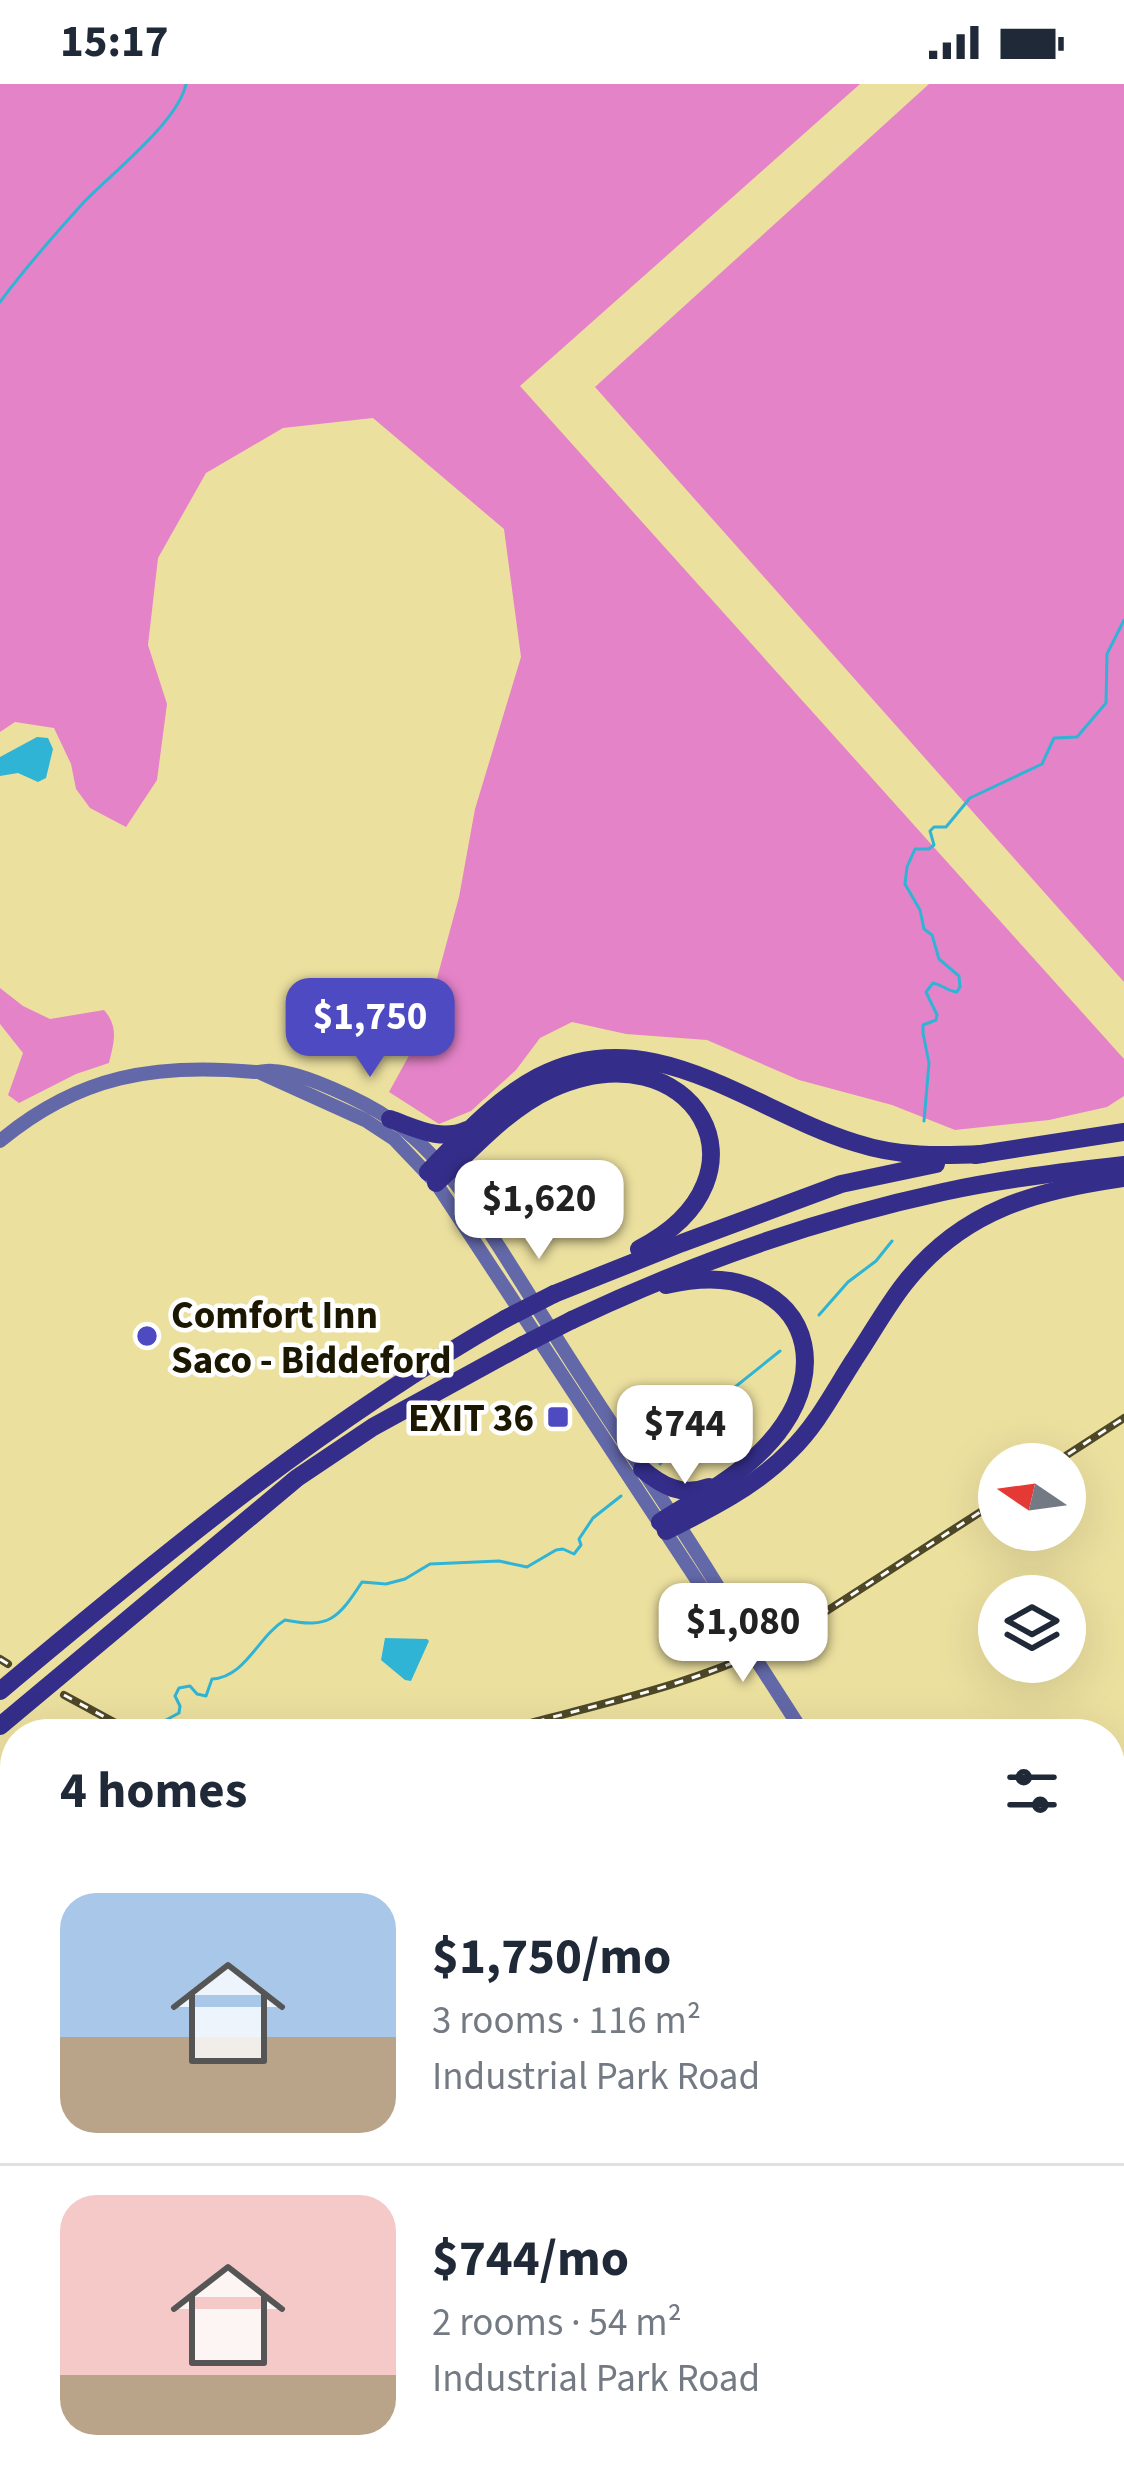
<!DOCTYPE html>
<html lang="en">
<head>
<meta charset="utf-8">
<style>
	:root { --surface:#fff; --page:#f2f2f3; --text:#1f2937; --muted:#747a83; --line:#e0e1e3; --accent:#4e4ac1 }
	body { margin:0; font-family:"Source Sans 3",sans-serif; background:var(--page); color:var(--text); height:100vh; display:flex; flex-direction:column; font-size:45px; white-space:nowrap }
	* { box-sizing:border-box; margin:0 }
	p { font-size:39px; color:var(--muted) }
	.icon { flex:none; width:66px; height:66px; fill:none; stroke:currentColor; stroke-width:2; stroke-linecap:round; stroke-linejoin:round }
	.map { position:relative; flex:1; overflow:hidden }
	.sheet { position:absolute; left:0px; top:1635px; width:1125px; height:771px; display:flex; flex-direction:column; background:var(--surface); border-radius:48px 48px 0 0; box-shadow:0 12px 48px #0002 }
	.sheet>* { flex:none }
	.needle { width:78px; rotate:283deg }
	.buttons { position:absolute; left:978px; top:1359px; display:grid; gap:24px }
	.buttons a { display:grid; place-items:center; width:108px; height:108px; border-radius:50%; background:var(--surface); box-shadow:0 12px 48px #0002; font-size:60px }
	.price { position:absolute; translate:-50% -102px; padding:0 27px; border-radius:24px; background:#fff; color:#222; font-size:39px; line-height:78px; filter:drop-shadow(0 3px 6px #0008) }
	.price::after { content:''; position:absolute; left:50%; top:72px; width:36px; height:27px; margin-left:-18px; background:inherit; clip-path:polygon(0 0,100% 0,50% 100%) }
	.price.selected { background:var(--accent); color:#fff }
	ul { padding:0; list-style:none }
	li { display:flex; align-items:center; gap:36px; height:300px; padding:0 60px }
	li+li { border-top:3px solid var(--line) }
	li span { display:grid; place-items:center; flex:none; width:336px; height:240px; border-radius:36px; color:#555 }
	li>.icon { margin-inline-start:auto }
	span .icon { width:144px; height:144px; fill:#fffc; stroke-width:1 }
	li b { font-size:51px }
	h2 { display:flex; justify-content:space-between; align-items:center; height:144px; padding:0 60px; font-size:51px }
	.status { display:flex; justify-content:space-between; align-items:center; height:84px; padding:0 60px; background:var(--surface); direction:ltr }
	.status svg { height:33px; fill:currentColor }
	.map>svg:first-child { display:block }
	.forest { fill:#e583c9 }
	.water { fill:#30b4d5 }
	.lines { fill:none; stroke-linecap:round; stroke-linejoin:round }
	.stream { stroke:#30b4d5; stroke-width:3 }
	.street { stroke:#8a8fbc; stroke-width:9 }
	.secondary { stroke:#6368a8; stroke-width:14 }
	.highway { stroke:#342e8a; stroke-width:18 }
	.rail-casing { stroke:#4e4827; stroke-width:8 }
	.rail { stroke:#fff; stroke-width:3; stroke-dasharray:9; stroke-linecap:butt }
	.highway-bridge { stroke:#342e8a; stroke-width:18 }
	.poi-dot { fill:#4e4ac1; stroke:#fff; stroke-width:4.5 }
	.labels { text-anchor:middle; stroke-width:9; stroke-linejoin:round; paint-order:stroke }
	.poi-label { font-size:39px; font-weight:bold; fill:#1c1700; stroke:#fff; text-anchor:start }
</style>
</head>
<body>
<div class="status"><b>15:17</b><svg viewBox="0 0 49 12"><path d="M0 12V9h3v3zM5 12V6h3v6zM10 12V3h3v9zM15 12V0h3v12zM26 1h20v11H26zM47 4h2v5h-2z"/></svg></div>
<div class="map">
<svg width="1124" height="2404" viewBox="0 0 1124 2404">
	<rect width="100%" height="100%" fill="#ece09f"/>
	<g class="forest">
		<polygon points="0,0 860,0 520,302 1124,975 1124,1012 1107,1023 1049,1036 955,1046 892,1021 799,996 707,956 626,950 572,938 540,954 516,986 471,1027 439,1040 389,1008 423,946 459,813 475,725 521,573 504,445 373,334 283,344 206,389 158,474 148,561 167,620 157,696 126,743 90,724 76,705 71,680 54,644 15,638 0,648"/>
		<polygon points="929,0 1124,0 1124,898 595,303"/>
		<path d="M0,904L23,922L50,935L104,926C119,943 114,958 109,979L76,990L19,1019L8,1011L23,969L0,940Z"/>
	</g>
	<g class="water">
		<polygon points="37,653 48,654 53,665 46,694 38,698 18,689 0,692 0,673"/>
		<polygon points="385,1554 427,1555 429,1557 411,1597 405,1596 381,1576"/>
	</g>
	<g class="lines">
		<g class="stream">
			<path d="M0,218C25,184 55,150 84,118C112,89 178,38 186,0"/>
			<path d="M924,1037L929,979L923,949V941L936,936L937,931L926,908L933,899C943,901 947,907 957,908L960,903L959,892L939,875L932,851L924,845L920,826L905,800L907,783L915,765H929L934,761L930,747L934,743H946L970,714L1042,680L1054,654L1077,653L1106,619L1107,570L1124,536"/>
			<polyline points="819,1231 848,1198 876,1177 892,1157"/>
			<polyline points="660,1380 676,1362 700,1345 704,1330 715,1319 780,1267"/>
			<path d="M153,1643L179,1629L180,1622L175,1612L179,1604L190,1602L197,1610L206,1612L212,1595C246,1593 258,1552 285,1536C329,1545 338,1535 362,1498L386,1500L405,1495L430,1480L499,1477L527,1483L556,1466L563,1465L574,1470L581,1461L579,1455L593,1434L621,1412"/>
			<polyline points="0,1766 15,1736"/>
		</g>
		<polyline class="street" points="701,2391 712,2404"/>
		<g class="secondary">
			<polyline points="261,989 365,1036 394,1055 436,1099 712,1519 723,1524 804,1650"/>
			<path d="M0,1057C79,991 156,979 255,988C261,988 267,986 273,987C303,988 365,1018 390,1035C438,1068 471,1119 501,1166C529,1210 556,1254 584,1297C630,1369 679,1438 723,1511V1524"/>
			<polyline points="1110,2021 1124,2037"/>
		</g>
		<g class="highway">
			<path d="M390,1035C416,1044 440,1058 467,1046"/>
			<polyline points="975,1071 1124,1048"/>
			<path d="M428,1088C460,1055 496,1015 538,993C651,934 751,1027 856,1059C899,1073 939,1072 983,1070"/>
			<path d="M436,1099C471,1067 507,1025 551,1005C692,941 781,1092 639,1165"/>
			<polyline points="554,1210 682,1159 841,1100 936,1080"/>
			<path d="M572,1236C693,1179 813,1136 943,1108C1003,1095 1063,1088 1124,1081"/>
			<path d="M642,1385C662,1402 682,1413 709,1403"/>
			<path d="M660,1438C703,1411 755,1384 784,1340C819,1289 812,1225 749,1202C723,1192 692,1195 666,1201"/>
			<path d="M666,1447C710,1425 756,1402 790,1367C817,1341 834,1307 854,1276C871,1251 886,1223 905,1199C963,1125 1036,1107 1124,1094"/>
			<path d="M0,1607C161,1472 322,1339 505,1235"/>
			<polyline points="0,1642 297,1394 373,1343 523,1261"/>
			<polyline points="0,2359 15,2385"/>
			<polyline points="0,2393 7,2404"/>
		</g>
		<defs>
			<g id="rail">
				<polyline points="1053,1380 1124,1334"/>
				<polyline points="0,1575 8,1580"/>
				<polyline points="64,1611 136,1650"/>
				<path d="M502,1650L527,1640C612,1617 697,1599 777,1559L999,1416"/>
			</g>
		</defs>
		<use href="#rail" class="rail-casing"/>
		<use href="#rail" class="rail"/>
		<g class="highway-bridge">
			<polyline points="505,1235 554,1210"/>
			<polyline points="523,1261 572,1236"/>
		</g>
	</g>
	<g class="poi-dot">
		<circle cx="147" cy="1252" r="12"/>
		<rect x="546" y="1321" width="24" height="24" rx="6"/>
	</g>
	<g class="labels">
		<g class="poi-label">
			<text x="171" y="1244">Comfort Inn<tspan x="171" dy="45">Saco - Biddeford</tspan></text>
			<text x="534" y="1347" text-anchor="end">EXIT 36</text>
		</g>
	</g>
</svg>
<div class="buttons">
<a><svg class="needle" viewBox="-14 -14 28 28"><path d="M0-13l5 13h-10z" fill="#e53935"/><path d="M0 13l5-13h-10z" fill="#747a83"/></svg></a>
<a><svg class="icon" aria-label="layers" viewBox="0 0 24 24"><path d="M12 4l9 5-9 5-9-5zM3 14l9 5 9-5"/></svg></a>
</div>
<b class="price selected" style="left:370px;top:996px">$1,750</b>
<b class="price" style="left:539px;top:1178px">$1,620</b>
<b class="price" style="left:685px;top:1403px">$744</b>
<b class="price" style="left:743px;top:1601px">$1,080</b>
<section class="sheet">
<h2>4 homes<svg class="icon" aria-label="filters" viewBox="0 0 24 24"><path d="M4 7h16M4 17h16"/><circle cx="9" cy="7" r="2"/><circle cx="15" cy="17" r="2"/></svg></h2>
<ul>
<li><span style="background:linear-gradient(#a9c7e8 60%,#b9a48a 0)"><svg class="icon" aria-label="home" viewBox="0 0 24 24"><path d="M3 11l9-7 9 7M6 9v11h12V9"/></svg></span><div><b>$1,750/mo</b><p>3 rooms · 116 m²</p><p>Industrial Park Road</p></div></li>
<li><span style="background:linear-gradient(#f6c9c9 75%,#b9a48a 0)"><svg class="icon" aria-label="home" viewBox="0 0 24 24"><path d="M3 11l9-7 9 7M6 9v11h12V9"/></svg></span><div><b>$744/mo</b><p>2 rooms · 54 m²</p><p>Industrial Park Road</p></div></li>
</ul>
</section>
</div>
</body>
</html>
